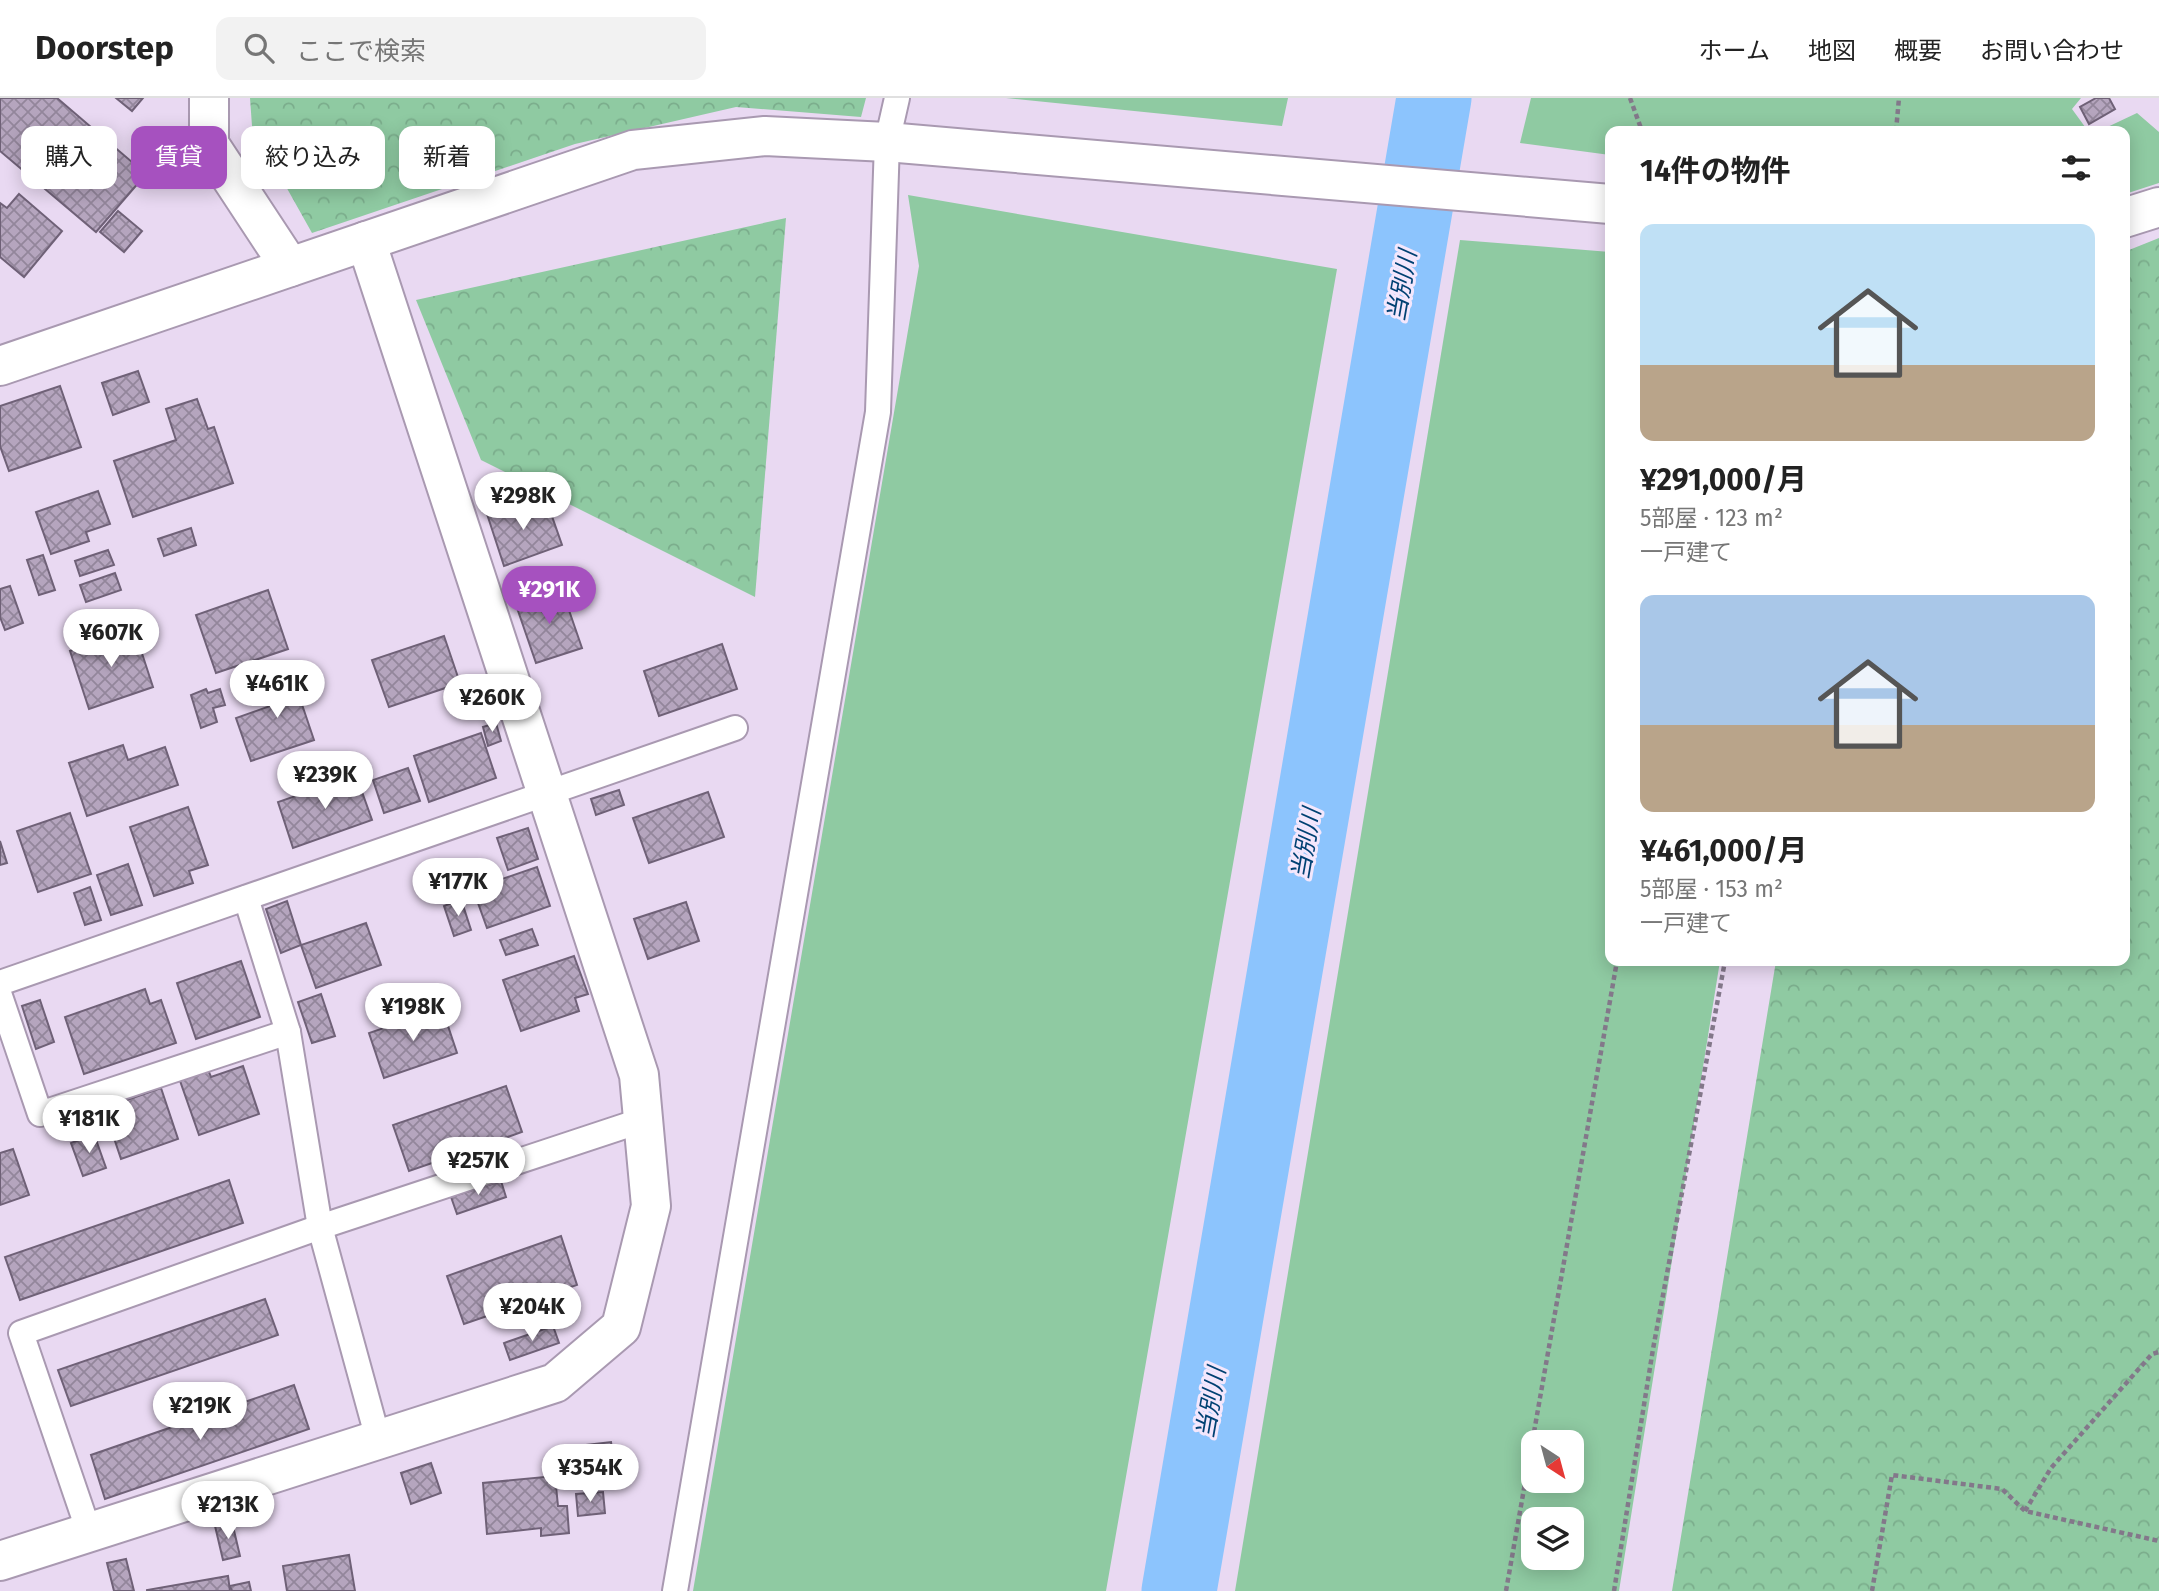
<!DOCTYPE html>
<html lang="ja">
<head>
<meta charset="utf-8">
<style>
	:root { --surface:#fff; --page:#f2f2f2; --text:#222; --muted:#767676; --line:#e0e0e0; --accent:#a651bf }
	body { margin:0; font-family:"Fira Sans","Noto Sans JP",sans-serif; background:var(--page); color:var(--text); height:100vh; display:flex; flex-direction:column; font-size:26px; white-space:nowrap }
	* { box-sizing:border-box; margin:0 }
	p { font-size:23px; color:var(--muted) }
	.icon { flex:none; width:38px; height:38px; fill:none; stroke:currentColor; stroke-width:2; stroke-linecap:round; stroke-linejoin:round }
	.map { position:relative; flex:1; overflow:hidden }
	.drawer { position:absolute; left:1605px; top:28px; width:525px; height:840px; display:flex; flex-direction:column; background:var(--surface); border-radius:14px; box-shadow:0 4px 18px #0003 }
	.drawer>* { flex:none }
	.top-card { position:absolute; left:21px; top:28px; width:665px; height:63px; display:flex; gap:14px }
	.needle { width:46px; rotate:144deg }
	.controls { position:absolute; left:1521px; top:1332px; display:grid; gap:14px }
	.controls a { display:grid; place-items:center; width:63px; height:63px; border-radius:14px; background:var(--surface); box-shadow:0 4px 18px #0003; font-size:35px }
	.price { position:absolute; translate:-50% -60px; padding:0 16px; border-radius:24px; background:#fff; color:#222; font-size:23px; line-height:46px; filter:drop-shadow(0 2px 4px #0008) }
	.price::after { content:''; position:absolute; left:50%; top:42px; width:21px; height:16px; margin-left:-10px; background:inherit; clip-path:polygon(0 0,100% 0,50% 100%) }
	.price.active { background:var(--accent); color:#fff }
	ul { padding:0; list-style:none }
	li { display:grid; align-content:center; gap:14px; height:371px; padding:0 35px }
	li span { display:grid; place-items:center; height:217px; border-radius:14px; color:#555 }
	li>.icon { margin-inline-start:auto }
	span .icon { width:126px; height:126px; fill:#fffc; stroke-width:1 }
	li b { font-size:30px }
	h2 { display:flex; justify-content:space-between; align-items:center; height:84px; padding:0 35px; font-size:30px }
	.tag { padding:0 24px; border-radius:14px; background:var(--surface); box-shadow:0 4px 18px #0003; font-size:24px; line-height:63px }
	.tag.active { background:var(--accent); color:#fff }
	header { display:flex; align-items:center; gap:42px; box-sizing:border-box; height:98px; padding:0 35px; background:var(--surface); border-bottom:2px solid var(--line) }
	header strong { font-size:33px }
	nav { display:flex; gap:38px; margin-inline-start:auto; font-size:24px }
	.search { width:490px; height:63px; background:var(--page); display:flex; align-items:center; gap:18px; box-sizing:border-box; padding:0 24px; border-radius:14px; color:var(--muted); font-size:26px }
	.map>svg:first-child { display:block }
	.grass { fill:#8fcaa2; fill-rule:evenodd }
	.park { fill:url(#park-crowns) }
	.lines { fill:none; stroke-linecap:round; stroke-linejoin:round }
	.river { stroke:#8cc4fd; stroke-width:75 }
	.building { fill:url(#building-cross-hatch); stroke:#6f6177; stroke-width:2 }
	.service-casing { stroke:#a999b1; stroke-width:28 }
	.minor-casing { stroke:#a999b1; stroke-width:42 }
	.path { stroke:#83788a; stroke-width:4.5; stroke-dasharray:5 3.5; stroke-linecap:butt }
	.service { stroke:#fff; stroke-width:24 }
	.minor { stroke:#fff; stroke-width:38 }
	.labels { text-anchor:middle; stroke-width:6; stroke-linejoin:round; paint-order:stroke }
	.water-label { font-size:24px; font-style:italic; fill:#004173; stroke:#f4e7fc }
</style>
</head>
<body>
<header>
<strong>Doorstep</strong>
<div class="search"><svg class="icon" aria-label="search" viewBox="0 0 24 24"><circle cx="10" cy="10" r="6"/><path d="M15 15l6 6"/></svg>ここで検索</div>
<nav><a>ホーム</a><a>地図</a><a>概要</a><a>お問い合わせ</a></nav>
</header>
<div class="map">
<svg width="2159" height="1493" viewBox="0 0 2159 1493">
	<defs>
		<pattern id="park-crowns" width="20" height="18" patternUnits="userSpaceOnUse" patternTransform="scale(1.75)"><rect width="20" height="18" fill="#8fcaa2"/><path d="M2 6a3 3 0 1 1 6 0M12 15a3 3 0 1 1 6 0" fill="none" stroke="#7bad8c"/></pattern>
		<pattern id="building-cross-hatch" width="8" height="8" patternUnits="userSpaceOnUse" patternTransform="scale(1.75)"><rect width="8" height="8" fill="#b5a5be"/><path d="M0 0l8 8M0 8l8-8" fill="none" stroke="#93869b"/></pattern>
	</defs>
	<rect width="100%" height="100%" fill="#e9d9f2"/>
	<g class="grass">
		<polygon points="1006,0 1288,0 1282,28"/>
		<polygon points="1531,0 2081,0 2072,11 2088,33 1610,33 1610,57 1520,45"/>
		<polygon points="2137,15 2159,34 2159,85 2125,96 2124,33 2099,33"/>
		<polygon points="908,97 1337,171 1106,1493 693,1493 919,168"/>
		<path d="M1460,142L1610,154V863H1720L1619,1493H1235ZM1533,1344H1572V1382H1533ZM1533,1421H1572V1460H1533Z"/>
	</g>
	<g class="park">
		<polygon points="250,0 866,0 861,19 736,9 575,46 312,135 252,28"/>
		<polygon points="786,120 755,499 481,362 416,202"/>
		<polygon points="2159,140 2159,1493 1672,1493 1776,863 2124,863 2124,154"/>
	</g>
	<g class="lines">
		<polyline class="river" points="1179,1493 1434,0"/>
	</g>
	<g class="building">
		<polygon points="0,0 57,0 146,76 96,134 0,53"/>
		<polygon points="116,0 143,0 132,13"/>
		<polygon points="2096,0 2109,0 2115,11 2089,26 2080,9"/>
		<polygon points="19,96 62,133 24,179 0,159 0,105 7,110"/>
		<polygon points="118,113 142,133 124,154 100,134"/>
		<polygon points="138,273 149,304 113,317 102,285"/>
		<polygon points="60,288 81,349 9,373 0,348 0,308"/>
		<polygon points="197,301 208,331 214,329 233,385 133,419 114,363 176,342 166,311"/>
		<polygon points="98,393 110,426 86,434 89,443 51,456 36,414"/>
		<polygon points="518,402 523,416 548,407 562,447 504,468 486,413"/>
		<polygon points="191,430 196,447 164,458 158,441"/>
		<polygon points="108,452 114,467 80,478 75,463"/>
		<polygon points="43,457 55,492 39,497 27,462"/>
		<polygon points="115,475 121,492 86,504 80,487"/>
		<polygon points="10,488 23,525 5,532 0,519 0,491"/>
		<polygon points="268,492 288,551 216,575 196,517"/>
		<polygon points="562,492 582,550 536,565 516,507"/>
		<polygon points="134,531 153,589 89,611 70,553"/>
		<polygon points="444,538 460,585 389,609 372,562"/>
		<polygon points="722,546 737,591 659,618 644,573"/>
		<polygon points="289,568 314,642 251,663 236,620 276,606 266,576"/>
		<polygon points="206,591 208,595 220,591 225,607 213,610 217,624 201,630 191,597"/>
		<polygon points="496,625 501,643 488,648 483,629"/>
		<polygon points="481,635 496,680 429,704 414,658"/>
		<polygon points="123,647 128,662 165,649 178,687 87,718 69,665"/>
		<polygon points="408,670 420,703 384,715 373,682"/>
		<polygon points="356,677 372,722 293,750 278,704"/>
		<polygon points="619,692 624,707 596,717 591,701"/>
		<polygon points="708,694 724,739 649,765 633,720"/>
		<polygon points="188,709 208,767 189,773 193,785 154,798 130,729"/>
		<polygon points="70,715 91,776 38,794 17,733"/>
		<polygon points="528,730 538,761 508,772 497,740"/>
		<polygon points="0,743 7,765 0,767"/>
		<polygon points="128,766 142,807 111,817 97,777"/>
		<polygon points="537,769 550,808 487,830 473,791"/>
		<polygon points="90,789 101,822 85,827 74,795"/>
		<polygon points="461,801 471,832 454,838 444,808"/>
		<polygon points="287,803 301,847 281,855 266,811"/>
		<polygon points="686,804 699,843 648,861 634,821"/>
		<polygon points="366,825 381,867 316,890 301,847"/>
		<polygon points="532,831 538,847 506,857 500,842"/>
		<polygon points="574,858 588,896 575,900 579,913 521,933 503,882"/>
		<polygon points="241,863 260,919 196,941 177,885"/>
		<polygon points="145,891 150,906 161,902 176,945 84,976 65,919"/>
		<polygon points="321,896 335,938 312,945 298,904"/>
		<polygon points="40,902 54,944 36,951 22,908"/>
		<polygon points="442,910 457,955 384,980 369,935"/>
		<polygon points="206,967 211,979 243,968 259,1016 199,1037 178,977"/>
		<polygon points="506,988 522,1034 409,1073 393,1027"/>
		<polygon points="161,990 178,1041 121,1061 104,1010"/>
		<polygon points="94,1036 106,1070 83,1078 71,1045"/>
		<polygon points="13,1051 29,1097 0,1107 0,1055"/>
		<polygon points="229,1082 243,1125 20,1202 5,1159"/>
		<polygon points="501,1083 506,1099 457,1116 451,1099"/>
		<polygon points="561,1138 577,1187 464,1226 447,1178"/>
		<polygon points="265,1201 278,1237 71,1308 58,1272"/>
		<polygon points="553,1228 559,1245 510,1262 504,1245"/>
		<polygon points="294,1287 309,1331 105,1401 91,1357"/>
		<polygon points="611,1344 613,1358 579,1361 578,1348"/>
		<polygon points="431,1365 441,1395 411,1406 401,1375"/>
		<polygon points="555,1378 558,1408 567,1408 569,1435 541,1438 541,1430 487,1436 483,1385"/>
		<polygon points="603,1394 605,1415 578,1418 576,1396"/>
		<polygon points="232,1424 240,1458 223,1462 215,1428"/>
		<polygon points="349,1457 355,1493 287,1493 283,1468"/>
		<polygon points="126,1461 134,1493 114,1493 107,1465"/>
		<polygon points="228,1478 230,1493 147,1493 147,1492"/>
		<polygon points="249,1484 251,1493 232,1493 230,1488"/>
	</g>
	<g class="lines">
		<defs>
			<g id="service">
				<polyline points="246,800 288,934 320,1129 378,1341"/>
				<polyline points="0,885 735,630"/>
				<polyline points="0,898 40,1016 288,934"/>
				<polyline points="89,1434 21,1235 320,1129 643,1022"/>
				<polyline points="675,1493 878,314 887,44 897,0"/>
			</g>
			<g id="minor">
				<polyline points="209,0 209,46 290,169"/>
				<polyline points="2124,120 2159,109"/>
				<polyline points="0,268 633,52 765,38 887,44 1610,106"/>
				<polyline points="0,1463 555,1285 621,1229 651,1108 639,977 366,143"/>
			</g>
		</defs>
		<use href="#service" class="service-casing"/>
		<use href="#minor" class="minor-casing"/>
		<g class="path">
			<polyline points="1630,0 1642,33"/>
			<polyline points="1896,33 1899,0"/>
			<polyline points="2025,1413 2051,1370 2152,1256 2159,1254"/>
			<polyline points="1506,1493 1617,863"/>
			<polyline points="1614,1493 1653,1251 1725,863"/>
			<polyline points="1872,1493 1892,1377 2002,1391 2025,1413 2159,1443"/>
		</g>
		<use href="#service" class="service"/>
		<use href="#minor" class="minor"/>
	</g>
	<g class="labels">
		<g class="water-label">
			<text transform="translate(1402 188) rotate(-80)" y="8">当別川</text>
			<text transform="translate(1306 746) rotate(-80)" y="8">当別川</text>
			<text transform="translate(1211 1305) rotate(-80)" y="8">当別川</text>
		</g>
	</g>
</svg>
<div class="controls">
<a><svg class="needle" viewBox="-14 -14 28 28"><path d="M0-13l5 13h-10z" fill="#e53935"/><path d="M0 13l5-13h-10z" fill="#767676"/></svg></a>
<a><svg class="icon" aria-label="layers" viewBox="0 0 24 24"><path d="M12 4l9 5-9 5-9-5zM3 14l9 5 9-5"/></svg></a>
</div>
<b class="price" style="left:523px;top:434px">¥298K</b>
<b class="price active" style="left:549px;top:528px">¥291K</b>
<b class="price" style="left:111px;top:571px">¥607K</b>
<b class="price" style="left:277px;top:622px">¥461K</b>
<b class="price" style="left:492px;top:636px">¥260K</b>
<b class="price" style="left:325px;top:713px">¥239K</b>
<b class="price" style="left:458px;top:820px">¥177K</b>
<b class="price" style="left:413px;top:945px">¥198K</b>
<b class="price" style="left:89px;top:1057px">¥181K</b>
<b class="price" style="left:478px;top:1099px">¥257K</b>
<b class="price" style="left:532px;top:1245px">¥204K</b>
<b class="price" style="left:200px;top:1344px">¥219K</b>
<b class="price" style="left:590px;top:1406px">¥354K</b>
<b class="price" style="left:228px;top:1443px">¥213K</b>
<div class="top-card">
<a class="tag">購入</a>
<a class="tag active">賃貸</a>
<a class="tag">絞り込み</a>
<a class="tag">新着</a>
</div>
<section class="drawer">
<h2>14件の物件<svg class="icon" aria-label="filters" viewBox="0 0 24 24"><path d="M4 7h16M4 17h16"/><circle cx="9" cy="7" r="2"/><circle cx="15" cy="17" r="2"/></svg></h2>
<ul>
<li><span style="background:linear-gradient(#bfe0f5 65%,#b9a48a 0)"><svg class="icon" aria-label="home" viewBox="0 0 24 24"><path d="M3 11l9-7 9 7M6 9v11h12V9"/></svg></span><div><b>¥291,000/月</b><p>5部屋 · 123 m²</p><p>一戸建て</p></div></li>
<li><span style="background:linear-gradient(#a9c7e8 60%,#b9a48a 0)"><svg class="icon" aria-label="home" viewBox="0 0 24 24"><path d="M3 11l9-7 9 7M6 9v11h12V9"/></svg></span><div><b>¥461,000/月</b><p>5部屋 · 153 m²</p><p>一戸建て</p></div></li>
</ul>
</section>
</div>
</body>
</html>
